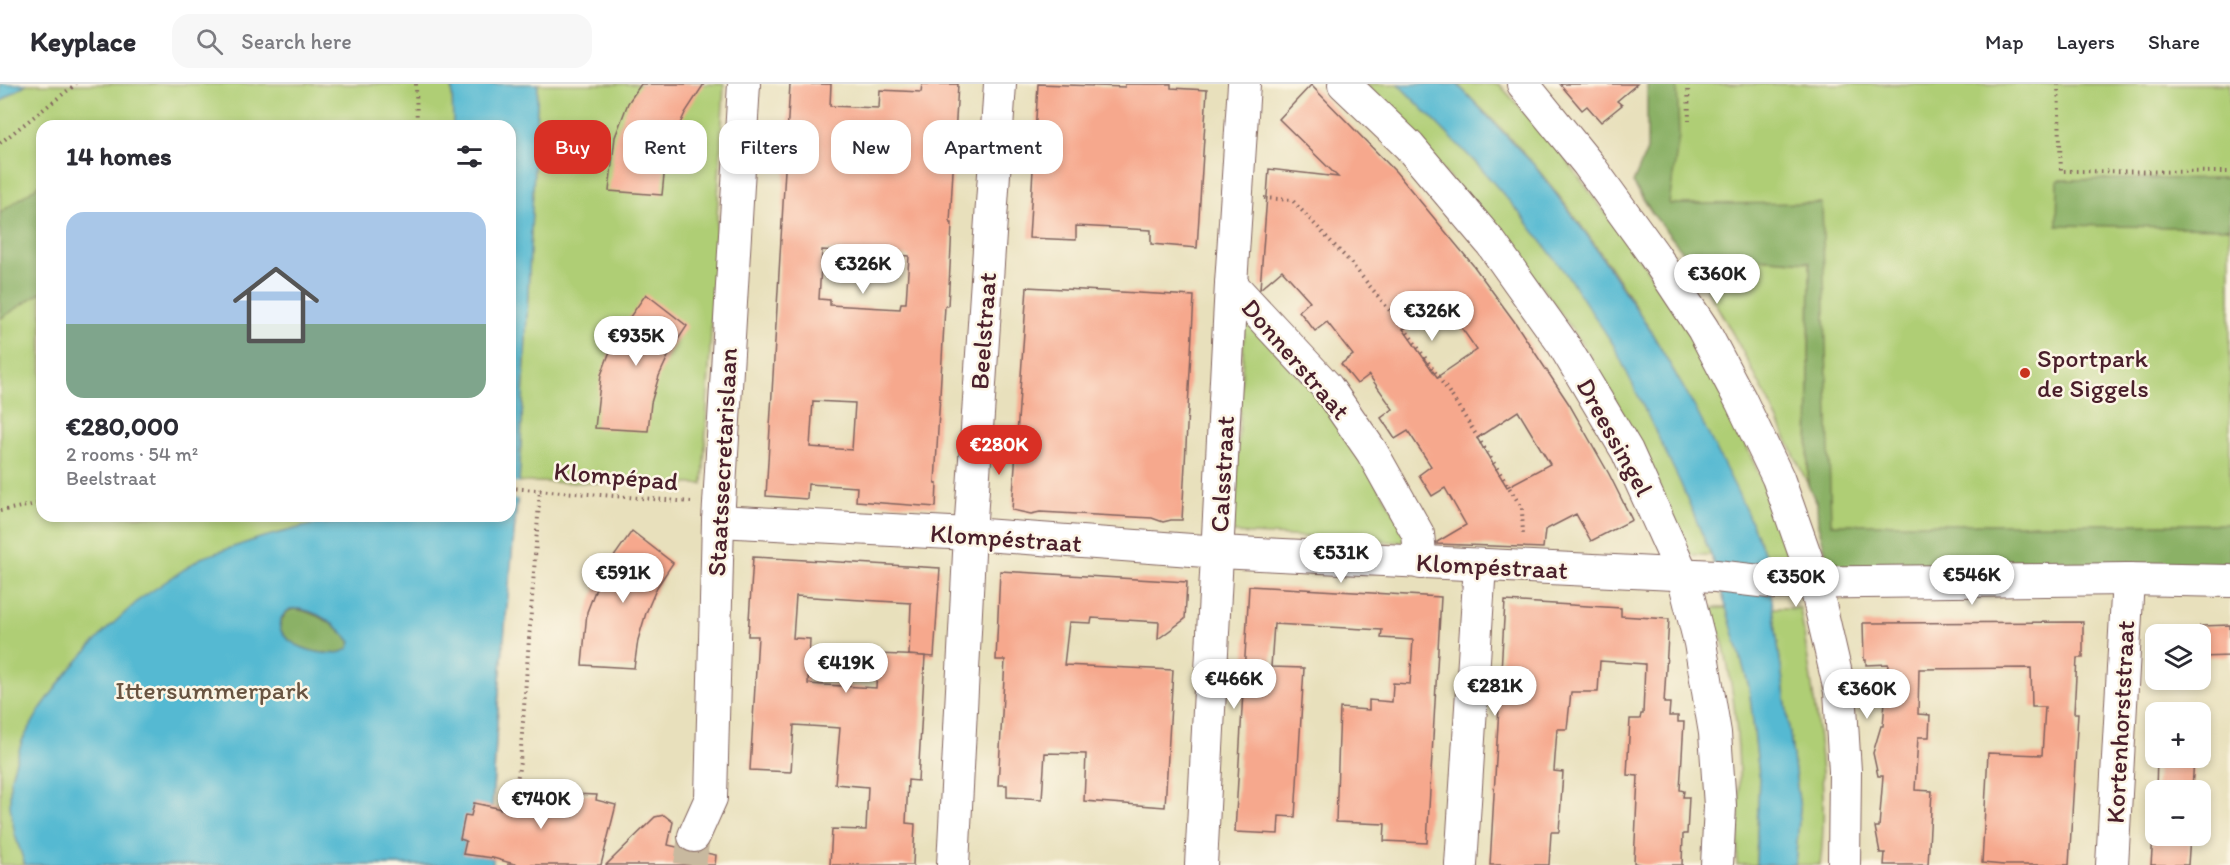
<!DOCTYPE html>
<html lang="en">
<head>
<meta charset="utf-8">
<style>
	:root { --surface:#fff; --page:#f7f7f7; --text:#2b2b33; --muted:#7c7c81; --line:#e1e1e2; --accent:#d93025 }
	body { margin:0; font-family:Itim,sans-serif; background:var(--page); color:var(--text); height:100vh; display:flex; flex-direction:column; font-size:22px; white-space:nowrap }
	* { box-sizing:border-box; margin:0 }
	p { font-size:20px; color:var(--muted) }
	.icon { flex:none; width:33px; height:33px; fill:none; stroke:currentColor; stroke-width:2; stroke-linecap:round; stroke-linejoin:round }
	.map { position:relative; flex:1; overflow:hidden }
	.details { position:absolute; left:36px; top:36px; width:480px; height:402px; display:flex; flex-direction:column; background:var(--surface); border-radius:18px; box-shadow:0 3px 9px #0003 }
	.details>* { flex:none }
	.guide { position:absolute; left:534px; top:36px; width:570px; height:54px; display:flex; gap:12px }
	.controls { position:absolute; left:2145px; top:540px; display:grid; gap:12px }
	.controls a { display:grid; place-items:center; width:66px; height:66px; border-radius:12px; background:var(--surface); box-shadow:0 3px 9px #0003; font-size:30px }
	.price { position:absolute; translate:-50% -51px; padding:0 14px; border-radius:21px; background:#fff; color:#222; font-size:20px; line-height:39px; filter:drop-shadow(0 2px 3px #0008) }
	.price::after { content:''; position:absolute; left:50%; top:36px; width:18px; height:14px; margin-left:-9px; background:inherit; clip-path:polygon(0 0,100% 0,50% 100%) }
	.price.selected { background:var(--accent); color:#fff }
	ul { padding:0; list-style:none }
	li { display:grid; align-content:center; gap:12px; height:318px; padding:0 30px }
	li span { display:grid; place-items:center; height:186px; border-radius:18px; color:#555 }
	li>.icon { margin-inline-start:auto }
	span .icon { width:108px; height:108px; fill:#fffc; stroke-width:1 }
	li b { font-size:26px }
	h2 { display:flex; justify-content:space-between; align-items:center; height:72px; padding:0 30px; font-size:26px }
	.chip { padding:0 21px; border-radius:18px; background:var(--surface); box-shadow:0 3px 9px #0003; font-size:21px; line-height:54px }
	.chip.selected { background:var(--accent); color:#fff }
	header { display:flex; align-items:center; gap:36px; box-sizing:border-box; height:84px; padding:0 30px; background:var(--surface); border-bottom:2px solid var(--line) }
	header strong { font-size:28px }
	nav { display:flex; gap:33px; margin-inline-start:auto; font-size:21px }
	.search { width:420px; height:54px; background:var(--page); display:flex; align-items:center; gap:15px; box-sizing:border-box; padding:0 21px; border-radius:18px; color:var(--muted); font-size:22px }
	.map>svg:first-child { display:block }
	.green { fill:#afce75; stroke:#7c7650; stroke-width:1.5 }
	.forest { fill:#8bb166; stroke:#6a6848; stroke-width:1.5 }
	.water { fill:#54b9d2; stroke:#4f6c7e; stroke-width:1.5; fill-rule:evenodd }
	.pier { fill:#e8e0bc }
	.building { fill:#f6a88d; fill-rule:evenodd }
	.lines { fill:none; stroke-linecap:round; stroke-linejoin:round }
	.minor-tunnel { stroke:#c8b99f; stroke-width:32; stroke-dasharray:32 16; stroke-linecap:butt }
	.minor-casing { stroke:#81635e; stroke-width:34 }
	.path { stroke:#81635e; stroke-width:4; stroke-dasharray:1.5 4.5; stroke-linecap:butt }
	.minor { stroke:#fff; stroke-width:32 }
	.poi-dot { fill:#c8321e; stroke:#fcf5e5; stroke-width:2 }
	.labels { text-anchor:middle; stroke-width:5; stroke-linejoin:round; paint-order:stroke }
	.street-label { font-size:26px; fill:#4a1f2b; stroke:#fcf5e5 }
	.poi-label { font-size:26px; fill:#4a1f2b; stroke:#fcf5e5; text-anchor:start }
	.park-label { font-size:26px; fill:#685441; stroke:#fcf5e5 }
</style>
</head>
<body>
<header>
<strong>Keyplace</strong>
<div class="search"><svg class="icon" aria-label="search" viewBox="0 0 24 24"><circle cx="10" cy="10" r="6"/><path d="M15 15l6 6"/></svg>Search here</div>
<nav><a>Map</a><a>Layers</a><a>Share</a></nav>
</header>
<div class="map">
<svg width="2230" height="781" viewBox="0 0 2230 781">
	<rect width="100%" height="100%" fill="#fcf5e5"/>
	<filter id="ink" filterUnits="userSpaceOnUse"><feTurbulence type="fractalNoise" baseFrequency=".0167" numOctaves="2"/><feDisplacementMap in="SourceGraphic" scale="12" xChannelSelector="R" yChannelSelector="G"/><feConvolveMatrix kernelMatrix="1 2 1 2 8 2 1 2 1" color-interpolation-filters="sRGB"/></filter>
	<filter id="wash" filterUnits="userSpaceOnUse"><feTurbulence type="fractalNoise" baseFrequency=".008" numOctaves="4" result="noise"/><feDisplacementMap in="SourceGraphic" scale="24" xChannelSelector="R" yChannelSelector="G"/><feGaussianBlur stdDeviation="1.35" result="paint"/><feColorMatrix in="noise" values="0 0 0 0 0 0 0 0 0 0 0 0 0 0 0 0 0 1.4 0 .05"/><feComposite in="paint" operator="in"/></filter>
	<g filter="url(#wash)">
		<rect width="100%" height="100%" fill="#e8e0bc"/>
		<g class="green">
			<polygon points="26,0 452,0 453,42 42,42 42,432 510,432 516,415 499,607 492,723 474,720 471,732 460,755 466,757 463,769 493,781 0,781 0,18"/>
			<polygon points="538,0 724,0 703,400 519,398"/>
			<path d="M1365,0H1398C1479,77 1556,163 1613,260C1652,327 1681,400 1711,471H1691C1659,405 1629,335 1590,273C1527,173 1443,88 1365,0Z"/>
			<path d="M1457,0H1499L1561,69L1675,223L1727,319L1796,472H1766C1704,334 1632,199 1535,82C1511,53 1483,27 1457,0Z"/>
			<polygon points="1661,0 2230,0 2230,466 1826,446 1815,133 1664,132"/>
			<path d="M1684,169L1810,178L1808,401C1772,321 1733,243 1684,169Z"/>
			<polygon points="1245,233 1311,305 1359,371 1413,459 1233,449"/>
			<path d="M1710,524H1727L1749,603L1759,691L1756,781H1737C1742,709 1740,634 1724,563C1721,550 1715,537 1710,524Z"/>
			<path d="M1773,524H1800C1812,605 1831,700 1820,781H1795L1800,725Z"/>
		</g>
		<g class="forest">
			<polygon points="1647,0 1677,0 1679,52 1669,120 1822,119 1831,440 2230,440 2230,481 1830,483 1818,441 1817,420 1808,401 1810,178 1684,169 1652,129 1633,99 1647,66"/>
			<polygon points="2230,94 2230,144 2057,141 2058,96"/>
			<polygon points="42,99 42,208 0,235 0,129"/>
			<path d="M295,525C317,529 338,541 351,558L349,564C331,580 263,557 284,532C287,527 289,526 295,525Z"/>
		</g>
		<g class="water">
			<polygon points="0,0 26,0 0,18"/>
			<path d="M452,0H538L519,398L499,607L492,723L474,720L471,732L460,755L466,757L463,769L493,774V781H25L15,751L10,722V696L22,657L41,624L66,590L104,548L140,515L201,474L260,454L310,441L424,432H510V42H453ZM290,525C312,522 339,542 351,558L349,564C328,582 252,552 290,525Z"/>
			<polygon points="1398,0 1457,0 1534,81 1587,151 1650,246 1694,322 1737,407 1766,472 1800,725 1795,781 1756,781 1759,691 1749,603 1711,471 1680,398 1613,260 1569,194 1524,134 1477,80"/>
		</g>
		<polygon class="pier" points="510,398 522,399 519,415 510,415"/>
		<g id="blocks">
			<g class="building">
				<polygon points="641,0 704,0 685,29 673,55 665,82 662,111 609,107 615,53 628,19"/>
				<path d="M790,0H831L830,22L879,24L880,6L921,8L922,0H958L950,139H952L951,163L948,222H945L935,399H937L936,423L856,417L857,403L808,400L807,415L766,412ZM822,166L909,172L906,219H901L900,225L830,221V216L819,215ZM813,317L855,319L852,366L810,363Z"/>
				<polygon points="1038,0 1125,3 1125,0 1171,0 1171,4 1207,6 1197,164 1151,160 1151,146 1076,142 1076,156 1029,154"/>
				<polygon points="1560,0 1637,0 1617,17 1622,21 1601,38 1587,22 1582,26"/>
				<path d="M1311,1L1396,88L1473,181L1514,237L1569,320L1609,390L1632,436L1591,457L1576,430L1545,446L1543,464L1437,460V458L1466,441L1445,404L1432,412L1419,391L1431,382L1408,347L1395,355L1381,334L1393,325L1369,291L1357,300L1341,280L1353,271L1327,238L1315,247L1299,227L1310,217L1282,186L1260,205L1269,85L1338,93L1279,35ZM1442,216L1477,266L1437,293L1403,245ZM1518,327L1550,380L1507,403L1477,354Z"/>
				<polygon points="1027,203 1194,212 1182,436 1171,436 1163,438 1152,434 1040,428 1031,430 1012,426"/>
				<polygon points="646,210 687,242 671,266 659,292 651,319 648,347 595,344 601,291 615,254"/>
				<polygon points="632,447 673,479 657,503 646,529 638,556 634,584 582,581 587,528 601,491"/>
				<polygon points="753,473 940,484 934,573 909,571 911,519 796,512 793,554 810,555 808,600 876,604 878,570 925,572 918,697 908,696 906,739 915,740 913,781 830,781 832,745 866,746 868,703 835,700 840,644 794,641 791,688 750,686 758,552 748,552"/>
				<polygon points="1000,487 1187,498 1185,535 1158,555 1159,538 1092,534 1091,539 1069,538 1064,581 1173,586 1165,723 1084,717 1086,670 1045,669 1042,715 1007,713 1007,701 998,701 1005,576 996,576"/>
				<polygon points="1249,502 1441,513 1427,759 1384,757 1385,740 1336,738 1340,624 1369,626 1369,616 1392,618 1393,599 1410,600 1413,556 1381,554 1382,546 1274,540 1271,583 1304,584 1295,733 1279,732 1278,750 1235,748"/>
				<polygon points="1505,517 1621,524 1621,532 1669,535 1664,619 1670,619 1669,632 1678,632 1678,638 1684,638 1680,706 1684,707 1683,713 1689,713 1687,750 1683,750 1682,781 1644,781 1634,779 1638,692 1627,691 1630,635 1640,635 1641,630 1643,630 1645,580 1600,577 1598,608 1571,608 1567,645 1557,645 1554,687 1563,688 1559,748 1551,748 1549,781 1490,781"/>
				<polygon points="2083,538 2083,574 2077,574 2074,629 2078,629 2069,781 2004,781 1982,779 1988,669 2042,671 2045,623 2032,623 2031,584 1919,585 1918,630 1930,631 1929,653 1918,653 1915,706 1932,707 1928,781 1884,781 1885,769 1880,769 1875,743 1879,743 1883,692 1878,692 1873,669 1881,642 1883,642 1888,580 1866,581 1866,576 1864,576 1863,539"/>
				<polygon points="2230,541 2230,572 2200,573 2200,542"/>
				<polygon points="2157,674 2194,674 2192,706 2156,706"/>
				<polygon points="522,708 597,711 596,716 616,721 601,781 518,781 493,774 463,770 466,757 460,755 465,731 471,732 474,719 516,728"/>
				<polygon points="664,731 673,738 668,761 681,764 687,769 695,770 701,768 716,771 715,781 606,781 655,733"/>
				<polygon points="2153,752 2190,752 2188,781 2151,781"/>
			</g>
		</g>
	</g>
	<g filter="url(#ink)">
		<use href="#blocks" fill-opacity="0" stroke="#81635e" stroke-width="1.5"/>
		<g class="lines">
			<polyline class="minor-tunnel" points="690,781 694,752"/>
			<defs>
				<g id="minor">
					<polyline points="1344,0 1409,62 1491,159 1563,260 1627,367 1683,491 1700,559 1715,649 1720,722 1717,781"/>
					<polyline points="1523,0 1588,80 1654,171 1703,245 1741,317 1778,394 1815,499 1840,607 1845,687 1844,781"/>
					<polyline points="1231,200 1327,303 1372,368 1418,450 1421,479"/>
					<polyline points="718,437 970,450 1219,468 1716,492 1777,499 2128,495 2230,497"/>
					<polyline points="694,752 711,714 718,437 744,0"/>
					<polyline points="953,781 970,450 1000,0"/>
					<polyline points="1201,781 1231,200 1244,0"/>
					<polyline points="1461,781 1480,481"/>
					<polyline points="2112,781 2128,495"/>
				</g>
			</defs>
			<use href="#minor" class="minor-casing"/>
			<g class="path">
				<polyline points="416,0 417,42"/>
				<polyline points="1688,0 1689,37"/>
				<polyline points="2058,0 2061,87 2230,88"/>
				<polyline points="0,59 76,0"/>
				<polyline points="1264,114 1292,116 1350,178 1405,245 1453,314 1522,424 1523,453"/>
				<polyline points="510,404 692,418"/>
				<polyline points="0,427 42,419"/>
				<polyline points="512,728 520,678 540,405"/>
				<polyline points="509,781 509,779"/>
			</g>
			<use href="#minor" class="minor"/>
		</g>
	</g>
	<circle class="poi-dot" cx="2025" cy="289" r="6"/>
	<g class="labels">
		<g class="street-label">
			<text transform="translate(983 247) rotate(-86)" y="9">Beelstraat</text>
			<text transform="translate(1296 275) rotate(49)" y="9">Donnerstraat</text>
			<text transform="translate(1615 353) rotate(61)" y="9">Dreessingel</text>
			<text transform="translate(722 378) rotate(-87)" y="9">Staatssecretarislaan</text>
			<text transform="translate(1222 390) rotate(-87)" y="9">Calsstraat</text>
			<text transform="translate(616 392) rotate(5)" y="9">Klompépad</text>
			<text transform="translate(1006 454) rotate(4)" y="9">Klompéstraat</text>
			<text transform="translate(1492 482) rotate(3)" y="9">Klompéstraat</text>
			<text transform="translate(2120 638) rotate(-87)" y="9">Kortenhorststraat</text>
		</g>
		<g class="poi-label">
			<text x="2037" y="283">Sportpark<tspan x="2037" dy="30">de Siggels</tspan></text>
		</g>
		<g class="park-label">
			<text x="212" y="615">Ittersummerpark</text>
		</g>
	</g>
</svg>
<div class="controls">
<a><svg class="icon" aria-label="layers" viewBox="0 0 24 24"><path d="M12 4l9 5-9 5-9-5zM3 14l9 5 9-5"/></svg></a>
<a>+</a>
<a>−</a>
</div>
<b class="price" style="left:863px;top:211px">€326K</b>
<b class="price" style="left:1717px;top:221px">€360K</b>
<b class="price" style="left:1432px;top:258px">€326K</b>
<b class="price" style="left:636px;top:283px">€935K</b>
<b class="price selected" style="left:999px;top:392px">€280K</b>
<b class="price" style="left:1341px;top:500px">€531K</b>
<b class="price" style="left:623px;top:520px">€591K</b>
<b class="price" style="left:1972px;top:522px">€546K</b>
<b class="price" style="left:1796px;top:524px">€350K</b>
<b class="price" style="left:846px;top:610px">€419K</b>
<b class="price" style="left:1234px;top:626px">€466K</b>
<b class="price" style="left:1495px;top:633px">€281K</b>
<b class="price" style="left:1867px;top:636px">€360K</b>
<b class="price" style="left:541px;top:746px">€740K</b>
<div class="guide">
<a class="chip selected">Buy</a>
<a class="chip">Rent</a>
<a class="chip">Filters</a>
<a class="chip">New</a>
<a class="chip">Apartment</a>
</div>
<section class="details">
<h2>14 homes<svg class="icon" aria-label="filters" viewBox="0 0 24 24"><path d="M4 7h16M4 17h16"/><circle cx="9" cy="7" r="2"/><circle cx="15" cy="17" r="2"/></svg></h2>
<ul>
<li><span style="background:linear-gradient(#a9c7e8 60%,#7fa58c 0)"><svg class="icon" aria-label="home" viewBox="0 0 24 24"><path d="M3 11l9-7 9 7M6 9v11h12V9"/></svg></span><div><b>€280,000</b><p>2 rooms · 54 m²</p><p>Beelstraat</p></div></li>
</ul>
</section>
</div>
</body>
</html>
